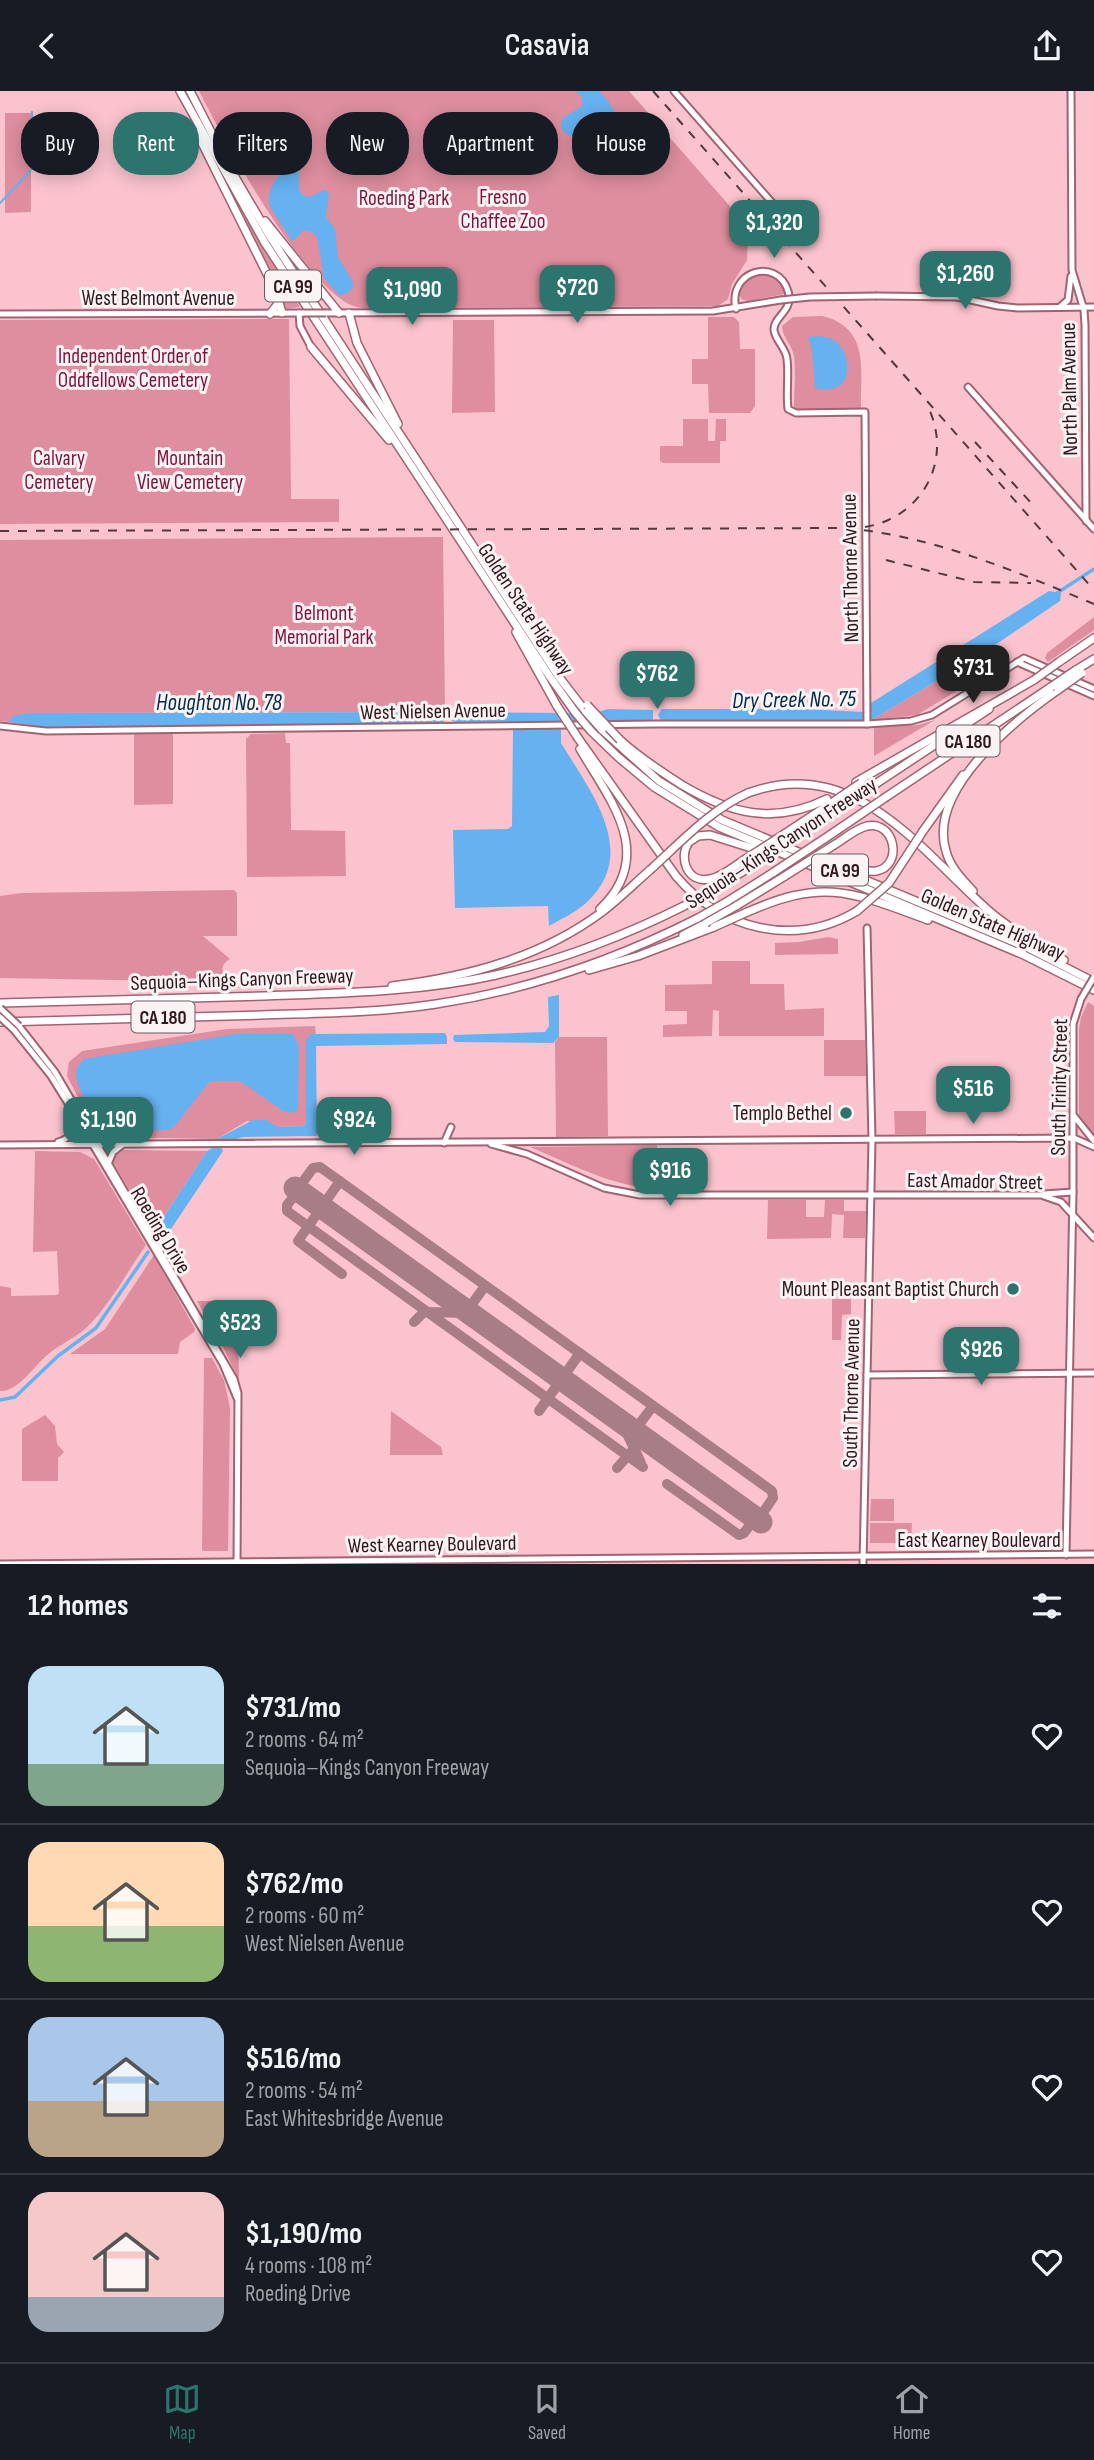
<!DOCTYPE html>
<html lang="en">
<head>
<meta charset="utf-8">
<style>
	:root { --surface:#171b24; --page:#20242c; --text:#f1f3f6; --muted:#9ea1a6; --line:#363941; --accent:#2c746d }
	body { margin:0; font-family:"Sofia Sans Condensed",sans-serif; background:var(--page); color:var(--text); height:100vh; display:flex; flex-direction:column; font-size:26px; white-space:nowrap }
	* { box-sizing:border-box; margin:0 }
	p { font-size:23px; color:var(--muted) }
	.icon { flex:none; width:38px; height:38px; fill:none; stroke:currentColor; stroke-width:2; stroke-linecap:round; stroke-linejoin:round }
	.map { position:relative; height:1473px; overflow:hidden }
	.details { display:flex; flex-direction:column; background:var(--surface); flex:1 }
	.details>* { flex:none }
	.banner { position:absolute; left:21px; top:21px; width:700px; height:63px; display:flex; gap:14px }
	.price { position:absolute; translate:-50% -60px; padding:0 16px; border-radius:14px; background:var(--accent); color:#fff; font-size:23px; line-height:46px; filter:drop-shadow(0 2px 4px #0008) }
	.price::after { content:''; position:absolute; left:50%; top:42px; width:21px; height:16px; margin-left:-10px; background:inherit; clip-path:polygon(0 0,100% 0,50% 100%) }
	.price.selected { background:#222; color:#fff }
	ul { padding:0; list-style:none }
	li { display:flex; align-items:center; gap:21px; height:175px; padding:0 28px }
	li+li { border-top:2px solid var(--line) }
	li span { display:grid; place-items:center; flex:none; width:196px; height:140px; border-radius:21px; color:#555 }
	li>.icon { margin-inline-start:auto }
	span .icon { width:84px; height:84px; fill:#fffc; stroke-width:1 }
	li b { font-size:30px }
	h2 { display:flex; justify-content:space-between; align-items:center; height:84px; padding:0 28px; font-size:30px }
	.tag { padding:0 24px; border-radius:28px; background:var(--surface); box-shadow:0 4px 18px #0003; font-size:24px; line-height:63px }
	.tag.selected { background:var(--accent); color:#fff }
	header { display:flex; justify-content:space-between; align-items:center; height:91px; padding:0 28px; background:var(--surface); font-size:32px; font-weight:600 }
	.tabs { display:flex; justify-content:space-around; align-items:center; height:98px; border-top:2px solid var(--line); background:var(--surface); font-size:19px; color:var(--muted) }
	.tabs a { display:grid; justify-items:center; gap:4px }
	.tabs .selected { color:var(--accent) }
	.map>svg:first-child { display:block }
	.green { fill:#de8e9f }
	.water { fill:#66b1f0 }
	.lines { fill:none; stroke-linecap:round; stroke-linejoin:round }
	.stream { stroke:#66b1f0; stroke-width:2 }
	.canal { stroke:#66b1f0; stroke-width:3.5 }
	.taxiway { stroke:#a87d86; stroke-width:10 }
	.runway { stroke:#a87d86; stroke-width:23 }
	.secondary-casing { stroke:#a16371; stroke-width:9 }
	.highway-casing { stroke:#a16371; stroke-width:10 }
	.secondary { stroke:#fff; stroke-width:5 }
	.highway { stroke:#fff; stroke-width:7 }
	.rail { stroke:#55373d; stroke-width:2; stroke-dasharray:9 9; stroke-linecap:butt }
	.secondary-bridge-casing { stroke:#a16371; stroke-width:9; stroke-linecap:butt }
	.highway-bridge-casing { stroke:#a16371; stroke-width:10; stroke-linecap:butt }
	.secondary-bridge { stroke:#fff; stroke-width:5 }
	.highway-bridge { stroke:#fff; stroke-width:7 }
	.poi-dot { fill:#2c746d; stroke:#faf3f4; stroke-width:2.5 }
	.labels { text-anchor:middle; stroke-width:6; stroke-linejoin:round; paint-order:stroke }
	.shield { fill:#faf3f4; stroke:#6d5a5e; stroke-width:2 }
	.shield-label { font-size:19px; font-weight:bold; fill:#31181e }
	.park-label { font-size:21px; fill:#7f133a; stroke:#faf3f4 }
	.street-label { font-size:21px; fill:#31181e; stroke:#faf3f4 }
	.poi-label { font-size:21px; fill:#31181e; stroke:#faf3f4; text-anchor:end }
	.water-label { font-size:23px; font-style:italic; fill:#012c4a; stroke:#faf3f4 }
</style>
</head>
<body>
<header><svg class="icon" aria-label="back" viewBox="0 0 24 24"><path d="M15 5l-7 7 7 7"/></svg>Casavia<svg class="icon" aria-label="share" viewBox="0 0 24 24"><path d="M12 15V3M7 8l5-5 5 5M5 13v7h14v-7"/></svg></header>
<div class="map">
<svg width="1094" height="1473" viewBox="0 0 1094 1473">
	<rect width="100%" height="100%" fill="#fbc3ce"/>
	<g class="green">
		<path d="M199,0H629L742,129L748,144L747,169L732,193L728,208L718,215L362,217C313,214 221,44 199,0Z"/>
		<polygon points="5,22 31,22 31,121 5,122"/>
		<polygon points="237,114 300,216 282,218 234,115"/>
		<path d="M759,183C773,184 781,190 785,203L748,210L741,208C737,195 746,187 759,183Z"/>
		<path d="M822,225C869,236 861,277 861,316L859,318H797L794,316C794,299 796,282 794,265C792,254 782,246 782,235L793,226Z"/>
		<polygon points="708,226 734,226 739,231 740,258 755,258 755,315 750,322 709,322 708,293 692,293 692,268 708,268"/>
		<polygon points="289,228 291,408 339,408 339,431 0,433 0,229"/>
		<polygon points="453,229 494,229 495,321 452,322"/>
		<polygon points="683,328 708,328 708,350 715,350 716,328 726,328 726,350 720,350 720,372 663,372 660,370 660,355 683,355"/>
		<polygon points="443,446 445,621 29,622 11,628 9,631 0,630 0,449"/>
		<polygon points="1094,526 1094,539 1048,571 1045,567 1047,562"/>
		<polygon points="986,560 1002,569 1001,573 917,624 872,629"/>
		<polygon points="935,629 874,665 874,636 919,634"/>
		<polygon points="285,642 286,652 290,652 291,739 345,740 346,785 247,786 246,648 251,643"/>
		<polygon points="134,643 173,643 173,713 134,714"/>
		<path d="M234,799L237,802V845H203L230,868C219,874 221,884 230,891L0,887V805L21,802Z"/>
		<polygon points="828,846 838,848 838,863 775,864 775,852 799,851"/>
		<polygon points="712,870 750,870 750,893 784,893 785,919 824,917 824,945 719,945 719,920 713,919 712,945 663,946 663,934 687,933 687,920 665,920 665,894 712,893"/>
		<polygon points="1088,911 1094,915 1094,1043 1079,1027 1079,938 1081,926"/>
		<polygon points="315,935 316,944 311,944 306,1033 303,1035 278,1036 247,1030 217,1048 107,1046 92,1033 67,985 69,971 82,960 227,938"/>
		<polygon points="559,946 607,946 608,1045 556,1046 555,951"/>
		<polygon points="824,949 865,949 866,985 824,985"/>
		<polygon points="894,1020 926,1020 926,1043 895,1043"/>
		<path d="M657,1054L656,1098C611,1095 571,1073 530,1056Z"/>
		<polygon points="123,1059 207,1060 154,1141 113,1071 115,1064"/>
		<path d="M35,1060L80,1061L94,1068L146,1154C127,1181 110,1214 86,1237C74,1248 58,1254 46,1265C33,1276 18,1301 0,1300V1195L11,1197V1205L57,1204L59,1202L57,1160L33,1161Z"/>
		<polygon points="768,1109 806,1109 806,1126 824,1126 825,1109 844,1109 844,1120 866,1120 865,1147 843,1147 844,1124 832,1123 831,1147 767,1148"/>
		<polygon points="154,1164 195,1238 194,1241 180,1251 178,1263 70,1263 105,1238"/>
		<polygon points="832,1208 851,1208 851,1223 842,1224 841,1249 832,1249"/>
		<polygon points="197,1210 238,1210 238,1224 227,1224 208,1230"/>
		<polygon points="238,1234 239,1289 216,1242 217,1239 228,1234"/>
		<polygon points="204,1267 212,1267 224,1289 230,1317 228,1460 202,1460"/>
		<polygon points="391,1320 441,1356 443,1364 390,1364"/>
		<polygon points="45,1324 55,1335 57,1353 64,1361 58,1367 58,1390 22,1390 22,1338"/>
		<polygon points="871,1408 894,1408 894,1430 870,1430"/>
		<polygon points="870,1432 912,1432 911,1452 870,1452"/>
	</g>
	<g class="water">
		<path d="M575,0H599C614,16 617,20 615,42C601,45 600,37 594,28C585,35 584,43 571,45C562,42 559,35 563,27L582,15V6Z"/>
		<path d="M287,77H295L299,81V99L304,105L310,106L324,99L329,101L326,126L335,138L338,166L354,193C352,200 346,204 339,204L324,187L317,146L312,141L303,139L296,148L292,150L270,116C265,102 276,85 287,77Z"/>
		<path d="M819,245C824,246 831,247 835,250C851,261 854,296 830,298C823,299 820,299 815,296L812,259L808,246Z"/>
		<polygon points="1049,500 1061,502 1060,510 986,560 872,629 869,627 871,612"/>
		<polygon points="608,618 653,619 653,628 651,630 455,631 451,629 451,624 455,621 565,622 598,621"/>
		<polygon points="662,618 802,618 864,621 864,629 661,630 658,624"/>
		<polygon points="445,621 446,629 443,632 46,636 9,631 13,625 29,622"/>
		<path d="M561,638V652C590,700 641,762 586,812C575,822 561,828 549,835L548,815L455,817L453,739L508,738L512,735L513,639Z"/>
		<polygon points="559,904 559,946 553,952 455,951 453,948 454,944 545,941 549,935 548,906"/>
		<polygon points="445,942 447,946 447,953 316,955 317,1045 243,1046 230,1050 217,1048 253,1029 266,1029 278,1036 303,1035 306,1033 306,949 311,943"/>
		<path d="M236,943H293L299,954L298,1019L291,1022L283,1020L240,990H210L175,1035L169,1039C150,1039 127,1043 109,1038C96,1034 76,996 76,982C76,976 80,973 84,968Z"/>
		<polygon points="214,1056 221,1056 223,1060 161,1153 154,1141 207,1060"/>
	</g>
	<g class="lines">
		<polyline class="stream" points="0,112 32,78 32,21"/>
		<g class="canal">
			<polyline points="1057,502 1094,478"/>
			<polyline points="0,1309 15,1306 58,1265 96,1237 148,1161"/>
		</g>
		<g class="taxiway">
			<polyline points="340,1090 298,1150 342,1183"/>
			<polyline points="306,1105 295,1104 287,1114 287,1120 643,1376"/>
			<polyline points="307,1105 301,1100 302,1092 313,1077 320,1076 772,1400 773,1407 762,1423 756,1426 747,1421"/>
			<polyline points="467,1220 485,1195"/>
			<polyline points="414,1231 424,1221 470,1222"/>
			<polyline points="539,1320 580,1262"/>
			<polyline points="622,1332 641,1372"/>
			<polyline points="634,1340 653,1315"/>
			<polyline points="617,1377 632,1360"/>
			<polyline points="667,1393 739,1444 744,1442 750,1434 747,1422"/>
		</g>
		<polyline class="runway" points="295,1097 761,1431"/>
		<defs>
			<g id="secondary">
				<polyline points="674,0 775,115"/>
				<polyline points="1071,0 1072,179 1084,219 1085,234 1086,430"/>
				<polyline points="877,205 957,206 998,215 1018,217 1094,216"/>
				<polyline points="1060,216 1068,209 1071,185"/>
				<path d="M736,218C727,180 777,165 788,200C794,221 773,225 774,239C775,249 786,257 787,268C789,285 786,302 788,318L796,322L865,321L867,633"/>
				<polyline points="299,222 300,235 311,256"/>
				<polyline points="326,222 713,220 781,209"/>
				<polyline points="0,223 304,222"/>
				<polyline points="968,296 1094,438"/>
				<polyline points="1017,571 1094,605"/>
				<polyline points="0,635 46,640 656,633 867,633 911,630 932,624 1024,567 1094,598"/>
				<polyline points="19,935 55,981 234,1288 238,1302 237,1473"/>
				<polyline points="14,939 51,985 74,1022 223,1273 237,1307"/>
				<polyline points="1074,1025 1094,1050"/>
				<path d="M58,1051C68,1048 77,1041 75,1029"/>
				<polyline points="444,1052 451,1036"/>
				<polyline points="491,1053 527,1063 604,1097 640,1104 1041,1104 1061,1111 1094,1147"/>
				<polyline points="0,1054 1074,1047 1094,1056"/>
				<polyline points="108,1073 113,1061 122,1054"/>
				<polyline points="1044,1103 1073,1101"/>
				<polyline points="867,1284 1094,1282"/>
				<polyline points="1066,1464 1073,1101 1073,933 1081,908"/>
				<polyline points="1,1473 1094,1463"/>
				<polyline points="863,1473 872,1049 867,837"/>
			</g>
			<g id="highway">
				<polyline points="180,0 265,152 550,586 575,621"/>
				<polyline points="190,0 228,74 269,144 559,586 586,621"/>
				<polyline points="197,42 276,201 282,222"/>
				<polyline points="265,130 339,222"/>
				<polyline points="349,222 357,252 398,333"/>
				<polyline points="270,223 277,214 279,209"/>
				<polyline points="311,256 389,349"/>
				<polyline points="516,541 557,615"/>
				<polyline points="1059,571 1094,547"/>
				<polyline points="1076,579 1094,568"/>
				<polyline points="602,639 659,690 722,729 1028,857 1094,891"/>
				<polyline points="591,640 618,666 654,696 719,736 1024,864 1094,899"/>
				<path d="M578,647L676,785C721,839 795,857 857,820"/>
				<path d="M620,649C639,666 660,680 682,694C731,723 774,734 827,708"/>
				<path d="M580,658C610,709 657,764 600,818"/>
				<polyline points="856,691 1034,589"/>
				<polyline points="871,696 989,618"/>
				<path d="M748,702C854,663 918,757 988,819C1011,839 1037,853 1064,869"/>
				<polyline points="886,706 1051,596"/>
				<polyline points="792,738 833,711"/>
				<polyline points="923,740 963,684"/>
				<polyline points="803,741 842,715"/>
				<polyline points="824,748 861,723"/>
				<path d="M813,763C828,768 861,782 876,780C904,775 895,729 867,735C855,738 844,748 834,754"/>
				<path d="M744,769C734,775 722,786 710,788C687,793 678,766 689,751L698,745L710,744L764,761"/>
				<polyline points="713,799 755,773"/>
				<path d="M973,800C962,788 950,776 946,760C927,699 1015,629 1058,599"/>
				<polyline points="728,810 774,781"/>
				<polyline points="736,815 785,785"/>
				<path d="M745,822C824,787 850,800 928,829"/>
				<polyline points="683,844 706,832"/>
				<polyline points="589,879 638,865 714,836"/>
				<path d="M392,895C467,886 540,867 602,821C619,808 634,793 650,779"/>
				<path d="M0,912C88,910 176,908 264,905C342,902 420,901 496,884C562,869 624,845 684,815"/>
				<path d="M0,931C87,928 174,926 261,924C319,922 378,922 436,913C528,899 615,869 698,827"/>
			</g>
		</defs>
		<use href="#secondary" class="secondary-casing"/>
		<use href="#highway" class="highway-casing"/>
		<use href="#secondary" class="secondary"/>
		<use href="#highway" class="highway"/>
		<g class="rail">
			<polyline points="653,0 1094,499"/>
			<polyline points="975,351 1034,415"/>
			<path d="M865,436C921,427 953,371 929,318"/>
			<path d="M0,440L842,437C931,444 1012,479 1094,513"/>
			<polyline points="886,469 974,491 1031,492"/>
		</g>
		<defs>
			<g id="secondary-bridge">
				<polyline points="781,209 810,206 877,205"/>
				<polyline points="304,222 326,222"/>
				<polyline points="1081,908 1094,886"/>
				<polyline points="0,917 19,935"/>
				<polyline points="0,926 14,939"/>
			</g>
			<g id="highway-bridge">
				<polyline points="1034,589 1059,571"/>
				<polyline points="1051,596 1076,579"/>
				<polyline points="1058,599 1082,582"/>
				<polyline points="587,614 620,649"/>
				<polyline points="557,615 578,647"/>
				<polyline points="575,621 591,640"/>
				<polyline points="586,621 602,639"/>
				<polyline points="833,711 861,692"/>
				<polyline points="842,715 871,696"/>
				<polyline points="861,723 886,706"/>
				<polyline points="744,769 792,738"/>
				<polyline points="755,773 803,741"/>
				<path d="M650,779C681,751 710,719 748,702"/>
				<polyline points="774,781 824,748"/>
				<polyline points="785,785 834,754"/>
				<polyline points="684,815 713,799"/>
				<polyline points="857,820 889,792 923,740"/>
				<polyline points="698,827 728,810"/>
				<polyline points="706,832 736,815"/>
				<polyline points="714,836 745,822"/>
			</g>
		</defs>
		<use href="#secondary-bridge" class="secondary-bridge-casing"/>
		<use href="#highway-bridge" class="highway-bridge-casing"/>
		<use href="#secondary-bridge" class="secondary-bridge"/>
		<use href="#highway-bridge" class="highway-bridge"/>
	</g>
	<g class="poi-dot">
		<circle cx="846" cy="1022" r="7"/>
		<circle cx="1013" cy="1198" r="7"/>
	</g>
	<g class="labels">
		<g class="shield">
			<rect x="265" y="179.5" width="56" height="31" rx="5"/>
			<rect x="936.5" y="634.5" width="63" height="31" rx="5"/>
			<rect x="812" y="763.5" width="56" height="31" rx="5"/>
			<rect x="131.5" y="910.5" width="63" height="31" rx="5"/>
		</g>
		<g class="shield-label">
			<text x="293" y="202">CA 99</text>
			<text x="968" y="657">CA 180</text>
			<text x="840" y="786">CA 99</text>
			<text x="163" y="933">CA 180</text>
		</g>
		<g class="park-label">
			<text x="503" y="113">Fresno<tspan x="503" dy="24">Chaffee Zoo</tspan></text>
			<text x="404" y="114">Roeding Park</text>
			<text x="133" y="272">Independent Order of<tspan x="133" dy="24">Oddfellows Cemetery</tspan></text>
			<text x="59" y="374">Calvary<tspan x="59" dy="24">Cemetery</tspan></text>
			<text x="190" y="374">Mountain<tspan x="190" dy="24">View Cemetery</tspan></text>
			<text x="324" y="529">Belmont<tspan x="324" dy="24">Memorial Park</tspan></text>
		</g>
		<g class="street-label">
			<text x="158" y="214">West Belmont Avenue</text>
			<text transform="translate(1069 298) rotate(-91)" y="7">North Palm Avenue</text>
			<text transform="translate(850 477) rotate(-91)" y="7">North Thorne Avenue</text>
			<text transform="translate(526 518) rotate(56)" y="7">Golden State Highway</text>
			<text transform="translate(433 620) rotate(-1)" y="7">West Nielsen Avenue</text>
			<text transform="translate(781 752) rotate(-33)" y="7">Sequoia–Kings Canyon Freeway</text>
			<text transform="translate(993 833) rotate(23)" y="7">Golden State Highway</text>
			<text transform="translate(242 888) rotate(-2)" y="7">Sequoia–Kings Canyon Freeway</text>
			<text transform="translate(1059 996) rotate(-89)" y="7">South Trinity Street</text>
			<text transform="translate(975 1090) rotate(1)" y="7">East Amador Street</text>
			<text transform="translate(161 1139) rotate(59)" y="7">Roeding Drive</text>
			<text transform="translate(851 1302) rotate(-89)" y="7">South Thorne Avenue</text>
			<text x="979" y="1456">East Kearney Boulevard</text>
			<text transform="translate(432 1453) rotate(-1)" y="7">West Kearney Boulevard</text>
		</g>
		<g class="poi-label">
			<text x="832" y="1029">Templo Bethel</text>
			<text x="999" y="1205">Mount Pleasant Baptist Church</text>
		</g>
		<g class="water-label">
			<text transform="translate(794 608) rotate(-1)" y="8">Dry Creek No. 75</text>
			<text x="219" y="619">Houghton No. 78</text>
		</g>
	</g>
</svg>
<b class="price" style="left:774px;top:169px">$1,320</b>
<b class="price" style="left:965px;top:220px">$1,260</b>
<b class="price" style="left:577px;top:234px">$720</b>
<b class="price" style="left:412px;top:236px">$1,090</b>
<b class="price selected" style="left:973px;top:614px">$731</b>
<b class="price" style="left:657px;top:620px">$762</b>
<b class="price" style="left:973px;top:1035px">$516</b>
<b class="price" style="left:108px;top:1066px">$1,190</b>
<b class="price" style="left:354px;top:1066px">$924</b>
<b class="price" style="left:670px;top:1117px">$916</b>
<b class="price" style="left:240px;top:1269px">$523</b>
<b class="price" style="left:981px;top:1296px">$926</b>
<div class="banner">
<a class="tag">Buy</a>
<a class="tag selected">Rent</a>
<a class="tag">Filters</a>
<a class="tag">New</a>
<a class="tag">Apartment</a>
<a class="tag">House</a>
</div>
</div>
<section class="details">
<h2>12 homes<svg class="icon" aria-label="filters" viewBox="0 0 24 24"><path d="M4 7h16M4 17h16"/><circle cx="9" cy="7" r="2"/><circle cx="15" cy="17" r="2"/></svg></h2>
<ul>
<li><span style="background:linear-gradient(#bfe0f5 70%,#7fa58c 0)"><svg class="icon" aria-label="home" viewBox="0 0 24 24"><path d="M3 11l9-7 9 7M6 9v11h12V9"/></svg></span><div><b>$731/mo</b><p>2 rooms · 64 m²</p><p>Sequoia–Kings Canyon Freeway</p></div><svg class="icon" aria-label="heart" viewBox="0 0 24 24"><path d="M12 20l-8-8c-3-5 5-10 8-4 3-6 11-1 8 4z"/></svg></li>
<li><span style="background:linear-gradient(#ffd9b3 60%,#8fb573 0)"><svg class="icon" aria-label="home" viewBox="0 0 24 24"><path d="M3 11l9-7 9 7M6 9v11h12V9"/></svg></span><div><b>$762/mo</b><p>2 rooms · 60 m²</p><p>West Nielsen Avenue</p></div><svg class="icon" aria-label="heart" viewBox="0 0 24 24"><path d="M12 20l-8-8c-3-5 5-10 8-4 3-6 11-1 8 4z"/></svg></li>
<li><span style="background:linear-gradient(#a9c7e8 60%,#b9a48a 0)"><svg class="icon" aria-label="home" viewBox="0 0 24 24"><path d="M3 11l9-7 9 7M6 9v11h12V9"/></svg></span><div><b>$516/mo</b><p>2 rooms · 54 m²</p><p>East Whitesbridge Avenue</p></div><svg class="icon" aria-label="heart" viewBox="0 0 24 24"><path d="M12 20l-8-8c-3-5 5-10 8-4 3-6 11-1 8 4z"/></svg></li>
<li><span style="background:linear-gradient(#f6c9c9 75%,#9aa5b1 0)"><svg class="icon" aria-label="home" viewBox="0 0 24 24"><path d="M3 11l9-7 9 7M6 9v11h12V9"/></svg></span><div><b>$1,190/mo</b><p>4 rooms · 108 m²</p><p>Roeding Drive</p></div><svg class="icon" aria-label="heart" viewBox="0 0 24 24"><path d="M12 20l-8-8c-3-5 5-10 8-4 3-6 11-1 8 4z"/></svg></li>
</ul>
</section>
<nav class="tabs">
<a class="selected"><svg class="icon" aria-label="map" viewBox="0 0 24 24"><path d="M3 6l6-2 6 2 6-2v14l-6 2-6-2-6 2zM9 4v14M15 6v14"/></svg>Map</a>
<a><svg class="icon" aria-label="saved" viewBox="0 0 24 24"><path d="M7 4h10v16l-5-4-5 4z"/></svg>Saved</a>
<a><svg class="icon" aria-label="home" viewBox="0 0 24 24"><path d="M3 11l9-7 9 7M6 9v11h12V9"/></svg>Home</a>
</nav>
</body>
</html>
